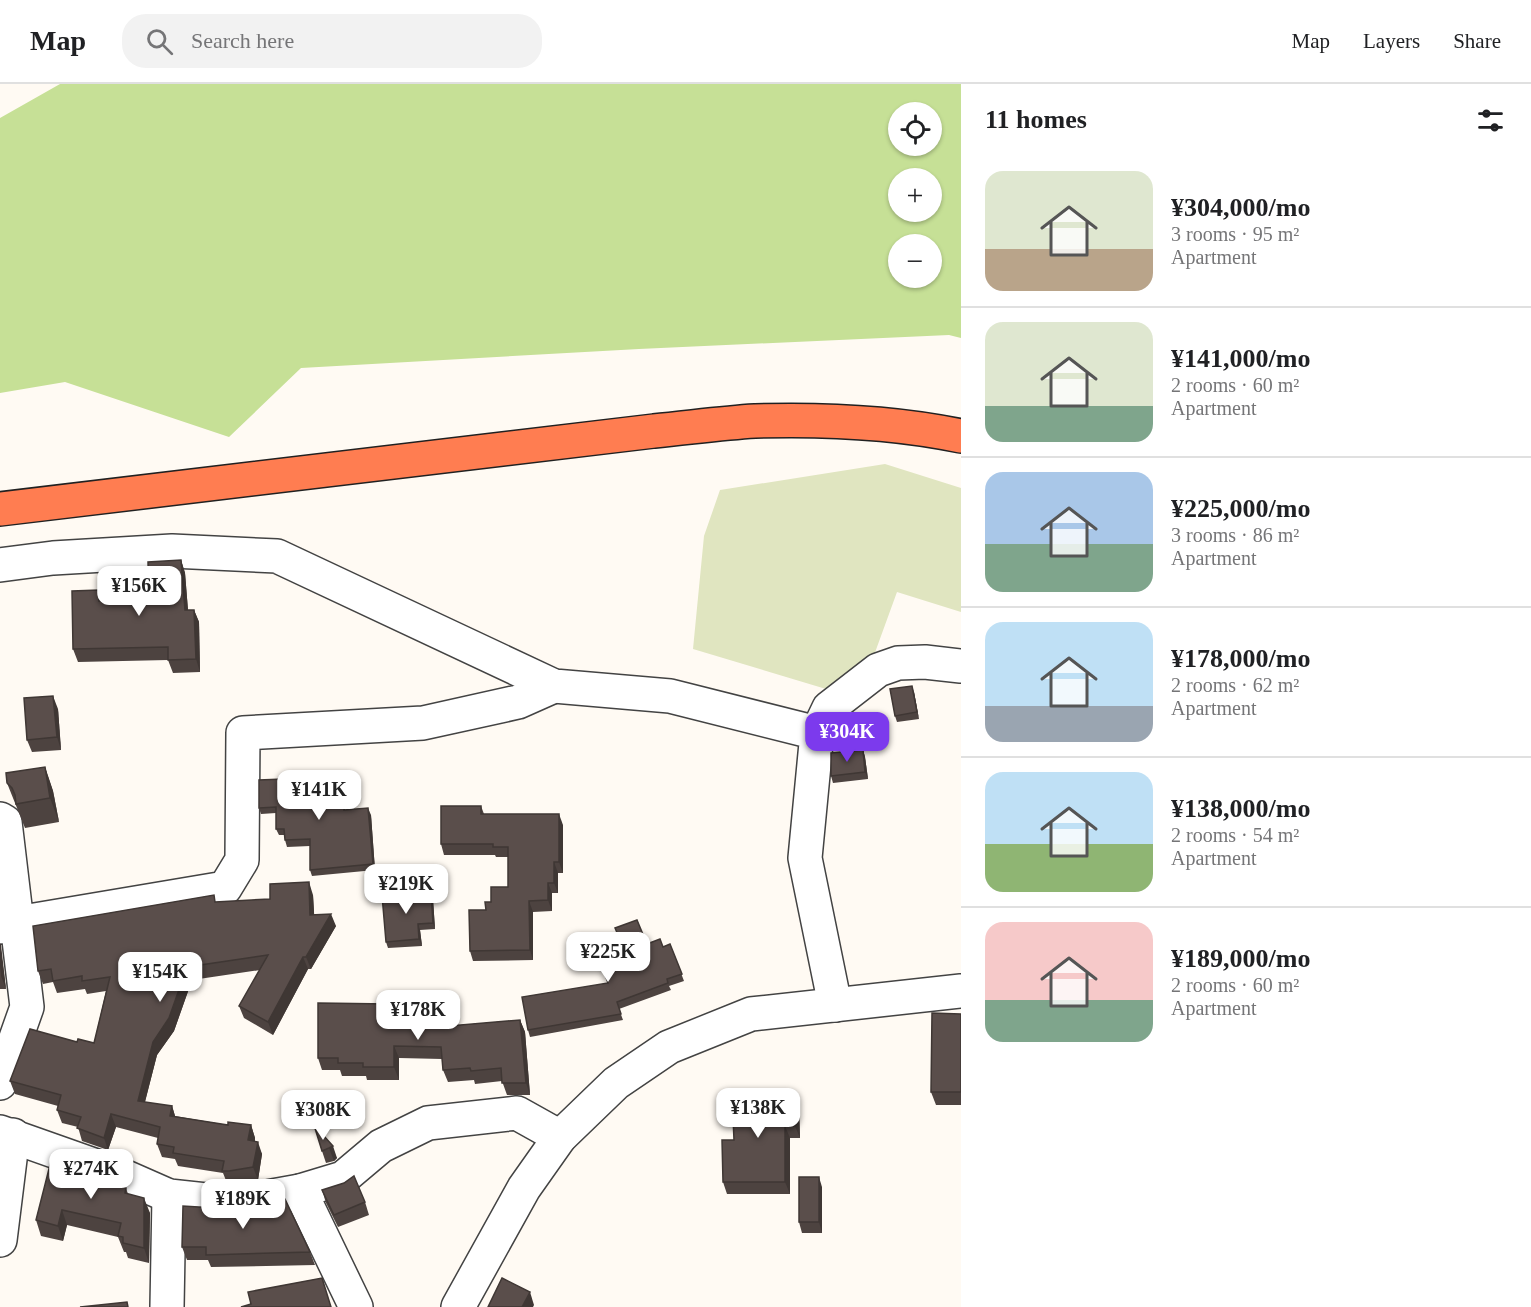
<!DOCTYPE html>
<html lang="en">
<head>
<meta charset="utf-8">
<style>
	:root { --surface:#fff; --page:#f2f2f2; --text:#202124; --muted:#757577; --line:#e0e0e0; --accent:#7c3aed }
	body { margin:0; font-family:Georgia,serif; background:var(--page); color:var(--text); height:100vh; display:flex; flex-direction:column; font-size:22px; white-space:nowrap }
	* { box-sizing:border-box; margin:0 }
	p { font-size:20px; color:var(--muted) }
	.icon { flex:none; width:33px; height:33px; fill:none; stroke:currentColor; stroke-width:2; stroke-linecap:round; stroke-linejoin:round }
	.map { position:relative; flex:1; overflow:hidden }
	.panel { display:flex; flex-direction:column; background:var(--surface); width:570px }
	.panel>* { flex:none }
	.fabs { position:absolute; left:888px; top:18px; display:grid; gap:12px }
	.fabs a { display:grid; place-items:center; width:54px; height:54px; border-radius:50%; background:var(--surface); box-shadow:0 2px 4px #0004; font-size:30px }
	.price { position:absolute; translate:-50% -51px; padding:0 14px; border-radius:12px; background:#fff; color:#222; font-size:20px; line-height:39px; filter:drop-shadow(0 2px 3px #0008) }
	.price::after { content:''; position:absolute; left:50%; top:36px; width:18px; height:14px; margin-left:-9px; background:inherit; clip-path:polygon(0 0,100% 0,50% 100%) }
	.price.active { background:var(--accent); color:#fff }
	ul { padding:0; list-style:none }
	li { display:flex; align-items:center; gap:18px; height:150px; padding:0 24px }
	li+li { border-top:2px solid var(--line) }
	li span { display:grid; place-items:center; flex:none; width:168px; height:120px; border-radius:18px; color:#555 }
	li>.icon { margin-inline-start:auto }
	span .icon { width:72px; height:72px; fill:#fffc; stroke-width:1 }
	li b { font-size:26px }
	h2 { display:flex; justify-content:space-between; align-items:center; height:72px; padding:0 24px; font-size:26px }
	header { display:flex; align-items:center; gap:36px; box-sizing:border-box; height:84px; padding:0 30px; background:var(--surface); border-bottom:2px solid var(--line) }
	header strong { font-size:28px }
	nav { display:flex; gap:33px; margin-inline-start:auto; font-size:21px }
	.search { width:420px; height:54px; background:var(--page); display:flex; align-items:center; gap:15px; box-sizing:border-box; padding:0 21px; border-radius:24px; color:var(--muted); font-size:22px }
	main { display:flex; flex:1; min-height:0 }
	.map>svg:first-child { display:block }
	.forest { fill:#c6e096; fill-rule:evenodd }
	.cemetery { fill:#e0e5c0 }
	.lines { fill:none; stroke-linecap:round; stroke-linejoin:round }
	.minor-casing { stroke:#434343; stroke-width:36 }
	.highway-casing { stroke:#212121; stroke-width:36 }
	.minor { stroke:#fff; stroke-width:33 }
	.highway { stroke:#ff7d51; stroke-width:33 }
	.wall { fill:#4d4340 }
	.shaded-wall { fill:#3f3734 }
	.building { fill:#5a4e4b; stroke:#3f3734; stroke-width:1.5 }
</style>
</head>
<body>
<header>
<strong>Map</strong>
<div class="search"><svg class="icon" aria-label="search" viewBox="0 0 24 24"><circle cx="10" cy="10" r="6"/><path d="M15 15l6 6"/></svg>Search here</div>
<nav><a>Map</a><a>Layers</a><a>Share</a></nav>
</header>
<main>
<div class="map">
<svg width="961" height="1223" viewBox="0 0 961 1223">
	<rect width="100%" height="100%" fill="#fffaf3"/>
	<path class="forest" d="M60,0H961V254L949,251L639,265L301,284L229,353L65,298L0,309V34ZM898,28H932V62H898ZM898,94H932V128H898ZM898,160H932V194H898Z"/>
	<polygon class="cemetery" points="885,380 961,404 961,528 897,508 873,574 836,608 693,565 704,452 720,406"/>
	<g class="lines">
		<defs>
			<g id="minor">
				<polyline points="0,481 53,474 172,467 277,472 554,602 670,612 817,649 805,774 835,921"/>
				<polyline points="817,649 829,624 878,586 898,579 925,578 961,582"/>
				<polyline points="0,735 5,738 17,839 225,804 242,776 243,649 423,639 518,618 554,602"/>
				<polyline points="0,843 17,839 27,923 0,999"/>
				<polyline points="0,1048 119,1090 169,1112 234,1119 300,1107 343,1094 381,1062 428,1039 517,1029 560,1053"/>
				<polyline points="300,1107 356,1223"/>
				<polyline points="0,1156 13,1051"/>
				<polyline points="167,1223 169,1112"/>
				<polyline points="458,1223 524,1104 560,1053 616,999 669,963 751,930 961,907"/>
			</g>
			<path id="highway" d="M0,425L654,347C687,344 721,339 755,337C823,335 894,338 961,352"/>
		</defs>
		<use href="#minor" class="minor-casing"/>
		<use href="#highway" class="highway-casing"/>
		<use href="#minor" class="minor"/>
		<use href="#highway" class="highway"/>
	</g>
	<g class="wall">
		<polygon points="181,476 185,489 188,526 194,526 199,538 200,588 173,589 168,576 78,578 73,565 99,506 103,517 149,516"/>
		<polygon points="914,608 919,635 897,638 895,632"/>
		<polygon points="58,625 61,666 32,668 27,656"/>
		<polygon points="863,666 865,673 868,695 833,699 831,692"/>
		<polygon points="45,683 53,707 59,738 25,744 7,699"/>
		<polygon points="335,693 337,699 338,712 341,718 342,723 345,726 371,731 375,786 312,792 310,786 310,762 287,763 285,756 285,751 279,751 276,745 276,729 261,730 259,724"/>
		<polygon points="481,722 484,730 563,741 563,789 558,789 558,809 552,809 552,827 533,828 533,876 473,877 470,867 486,826 491,818 508,803 508,773 496,773 495,771 444,771 441,760"/>
		<polygon points="431,808 433,815 435,845 420,846 422,862 388,864 386,858"/>
		<polygon points="313,811 314,831 336,842 311,885 308,885 273,951 244,934 239,922 260,886 192,896 174,947 157,971 145,1018 172,1022 175,1032 228,1041 251,1041 255,1054 255,1057 262,1070 258,1096 233,1100 227,1099 223,1089 178,1082 175,1075 162,1073 157,1060 158,1054 116,1043 108,1066 82,1057 78,1043 62,1039 57,1026 58,1022 15,1010 10,997 77,958 94,959 106,907 87,910 85,905 57,909 53,898 43,900 38,887 216,818 270,815"/>
		<polygon points="0,859 6,905 0,905"/>
		<polygon points="647,860 663,863 670,860 684,897 669,902 671,906 619,925 623,936 530,953 528,946 608,899"/>
		<polygon points="961,930 961,1021 936,1021 931,1008"/>
		<polygon points="394,932 394,938 396,942 414,941 415,945 520,936 525,948 530,1011 507,1011 502,997 475,1000 474,996 448,998 443,986 442,975 399,974 399,996 367,996 366,992 342,992 340,986 322,986 318,974"/>
		<polygon points="756,1010 757,1012 799,1024 800,1054 790,1054 790,1110 727,1110 723,1098 734,1056"/>
		<polygon points="314,1041 337,1074 334,1077 326,1079 322,1067"/>
		<polygon points="120,1098 122,1103 126,1104 128,1110 150,1129 149,1179 128,1174 126,1168 124,1168 118,1153 67,1141 63,1157 41,1152 36,1136"/>
		<polygon points="344,1099 365,1118 369,1131 338,1143 326,1119 322,1106"/>
		<polygon points="822,1103 822,1149 802,1149 799,1138"/>
		<polygon points="183,1122 310,1168 315,1181 211,1183 208,1176 187,1176 182,1163"/>
	</g>
	<g class="shaded-wall">
		<polygon points="181,476 185,489 189,539 185,526"/>
		<polygon points="99,506 104,519 99,517"/>
		<polygon points="194,526 199,538 200,588 196,575"/>
		<polygon points="912,602 914,608 919,635 917,628"/>
		<polygon points="53,612 58,625 61,666 57,653"/>
		<polygon points="863,666 865,673 868,695 865,688"/>
		<polygon points="45,683 53,707 59,738 50,714"/>
		<polygon points="335,693 337,699 338,718 336,712"/>
		<polygon points="339,712 341,718 342,730 339,723"/>
		<polygon points="368,724 371,731 375,786 373,780"/>
		<polygon points="559,730 563,741 563,789 559,778"/>
		<polygon points="554,778 558,789 558,809 554,799"/>
		<polygon points="309,798 313,811 315,844 310,831"/>
		<polygon points="548,799 552,809 552,827 548,816"/>
		<polygon points="431,808 433,815 435,845 433,839"/>
		<polygon points="529,817 533,828 533,876 530,866"/>
		<polygon points="331,830 336,842 311,885 306,873"/>
		<polygon points="418,840 420,846 422,862 419,855"/>
		<polygon points="0,859 1,861 6,905 1,892 0,881"/>
		<polygon points="303,873 308,885 273,951 268,938"/>
		<polygon points="187,883 192,896 174,947 157,971 142,1029 138,1017 153,958"/>
		<polygon points="389,920 394,932 393,951 389,938"/>
		<polygon points="520,936 525,948 530,1011 526,999"/>
		<polygon points="394,962 399,974 399,996 394,983"/>
		<polygon points="794,1011 799,1024 800,1054 795,1042"/>
		<polygon points="172,1022 176,1035 170,1032"/>
		<polygon points="111,1030 116,1043 108,1066 104,1054"/>
		<polygon points="251,1041 255,1054 253,1069 248,1056"/>
		<polygon points="785,1042 790,1054 790,1110 785,1098"/>
		<polygon points="258,1058 262,1070 258,1096 253,1083"/>
		<polygon points="333,1062 337,1074 334,1077 329,1064"/>
		<polygon points="819,1093 822,1103 822,1149 819,1138"/>
		<polygon points="144,1114 150,1129 149,1179 144,1164"/>
		<polygon points="62,1126 67,1141 63,1157 58,1142"/>
		<polygon points="530,1208 534,1221 533,1223 522,1223"/>
	</g>
	<g class="building">
		<polygon points="181,476 185,526 194,526 196,575 168,576 168,563 73,565 72,507 99,506 99,517 149,516 148,478"/>
		<polygon points="912,602 917,628 895,632 890,605"/>
		<polygon points="53,612 57,653 27,656 24,614"/>
		<polygon points="863,666 865,688 831,692 831,669"/>
		<polygon points="45,683 50,714 16,720 15,711 12,704 7,699 6,689"/>
		<polygon points="335,693 336,712 339,712 339,723 344,723 344,726 368,724 373,780 310,786 310,755 285,756 284,745 276,745 276,723 259,724 259,696"/>
		<polygon points="441,722 481,722 481,730 559,730 559,778 554,778 554,799 548,799 548,816 529,817 530,866 470,867 469,826 486,826 485,818 491,818 491,803 508,803 508,763 493,763 493,760 441,760"/>
		<polygon points="309,798 310,831 331,830 306,873 303,873 268,938 239,922 268,871 187,883 169,934 153,958 138,1017 172,1022 170,1032 228,1041 228,1038 251,1041 248,1056 258,1058 253,1083 229,1087 222,1087 224,1077 173,1069 174,1063 157,1060 160,1043 111,1030 104,1054 77,1044 81,1033 57,1026 61,1011 10,997 30,945 77,958 78,955 94,959 110,893 82,897 82,892 53,897 51,885 38,887 33,842 214,811 215,818 270,815 270,800"/>
		<polygon points="431,808 433,839 418,840 419,855 386,858 382,811"/>
		<polygon points="637,836 647,860 660,855 663,863 670,860 682,890 667,895 668,899 617,918 621,930 528,946 522,913 608,899 599,874 624,865 615,844"/>
		<polygon points="318,919 389,920 389,938 394,938 394,942 414,941 414,945 520,936 526,999 502,999 501,984 471,987 470,984 443,986 441,963 394,962 394,983 363,983 363,979 338,979 338,974 318,974"/>
		<polygon points="932,929 961,930 961,1008 931,1008"/>
		<polygon points="756,1010 756,1012 794,1011 795,1042 785,1042 785,1098 723,1098 722,1056 734,1056 732,1011"/>
		<polygon points="314,1041 333,1062 329,1064 322,1067"/>
		<polygon points="52,1073 120,1098 119,1102 126,1104 125,1109 144,1114 144,1164 123,1159 123,1153 118,1152 121,1139 62,1126 58,1142 36,1136"/>
		<polygon points="354,1092 365,1118 334,1131 322,1106 344,1099"/>
		<rect x="799" y="1093" width="20" height="45"/>
		<polygon points="285,1115 310,1168 206,1171 206,1163 182,1163 183,1122 232,1125"/>
		<polygon points="322,1194 331,1223 241,1223 251,1220 248,1208"/>
		<polygon points="502,1194 530,1208 522,1223 488,1223"/>
		<polygon points="127,1218 128,1223 80,1223"/>
	</g>
</svg>
<div class="fabs">
<a><svg class="icon" aria-label="locate" viewBox="0 0 24 24"><circle cx="12" cy="12" r="6"/><path d="M12 2v4M12 18v4M2 12h4M18 12h4"/></svg></a>
<a>+</a>
<a>−</a>
</div>
<b class="price" style="left:139px;top:533px">¥156K</b>
<b class="price active" style="left:847px;top:679px">¥304K</b>
<b class="price" style="left:319px;top:737px">¥141K</b>
<b class="price" style="left:406px;top:831px">¥219K</b>
<b class="price" style="left:608px;top:899px">¥225K</b>
<b class="price" style="left:160px;top:919px">¥154K</b>
<b class="price" style="left:418px;top:957px">¥178K</b>
<b class="price" style="left:758px;top:1055px">¥138K</b>
<b class="price" style="left:323px;top:1057px">¥308K</b>
<b class="price" style="left:91px;top:1116px">¥274K</b>
<b class="price" style="left:243px;top:1146px">¥189K</b>
</div>
<section class="panel">
<h2>11 homes<svg class="icon" aria-label="filters" viewBox="0 0 24 24"><path d="M4 7h16M4 17h16"/><circle cx="9" cy="7" r="2"/><circle cx="15" cy="17" r="2"/></svg></h2>
<ul>
<li><span style="background:linear-gradient(#dfe7d0 65%,#b9a48a 0)"><svg class="icon" aria-label="home" viewBox="0 0 24 24"><path d="M3 11l9-7 9 7M6 9v11h12V9"/></svg></span><div><b>¥304,000/mo</b><p>3 rooms · 95 m²</p><p>Apartment</p></div></li>
<li><span style="background:linear-gradient(#dfe7d0 70%,#7fa58c 0)"><svg class="icon" aria-label="home" viewBox="0 0 24 24"><path d="M3 11l9-7 9 7M6 9v11h12V9"/></svg></span><div><b>¥141,000/mo</b><p>2 rooms · 60 m²</p><p>Apartment</p></div></li>
<li><span style="background:linear-gradient(#a9c7e8 60%,#7fa58c 0)"><svg class="icon" aria-label="home" viewBox="0 0 24 24"><path d="M3 11l9-7 9 7M6 9v11h12V9"/></svg></span><div><b>¥225,000/mo</b><p>3 rooms · 86 m²</p><p>Apartment</p></div></li>
<li><span style="background:linear-gradient(#bfe0f5 70%,#9aa5b1 0)"><svg class="icon" aria-label="home" viewBox="0 0 24 24"><path d="M3 11l9-7 9 7M6 9v11h12V9"/></svg></span><div><b>¥178,000/mo</b><p>2 rooms · 62 m²</p><p>Apartment</p></div></li>
<li><span style="background:linear-gradient(#bfe0f5 60%,#8fb573 0)"><svg class="icon" aria-label="home" viewBox="0 0 24 24"><path d="M3 11l9-7 9 7M6 9v11h12V9"/></svg></span><div><b>¥138,000/mo</b><p>2 rooms · 54 m²</p><p>Apartment</p></div></li>
<li><span style="background:linear-gradient(#f6c9c9 65%,#7fa58c 0)"><svg class="icon" aria-label="home" viewBox="0 0 24 24"><path d="M3 11l9-7 9 7M6 9v11h12V9"/></svg></span><div><b>¥189,000/mo</b><p>2 rooms · 60 m²</p><p>Apartment</p></div></li>
</ul>
</section>
</main>
</body>
</html>
